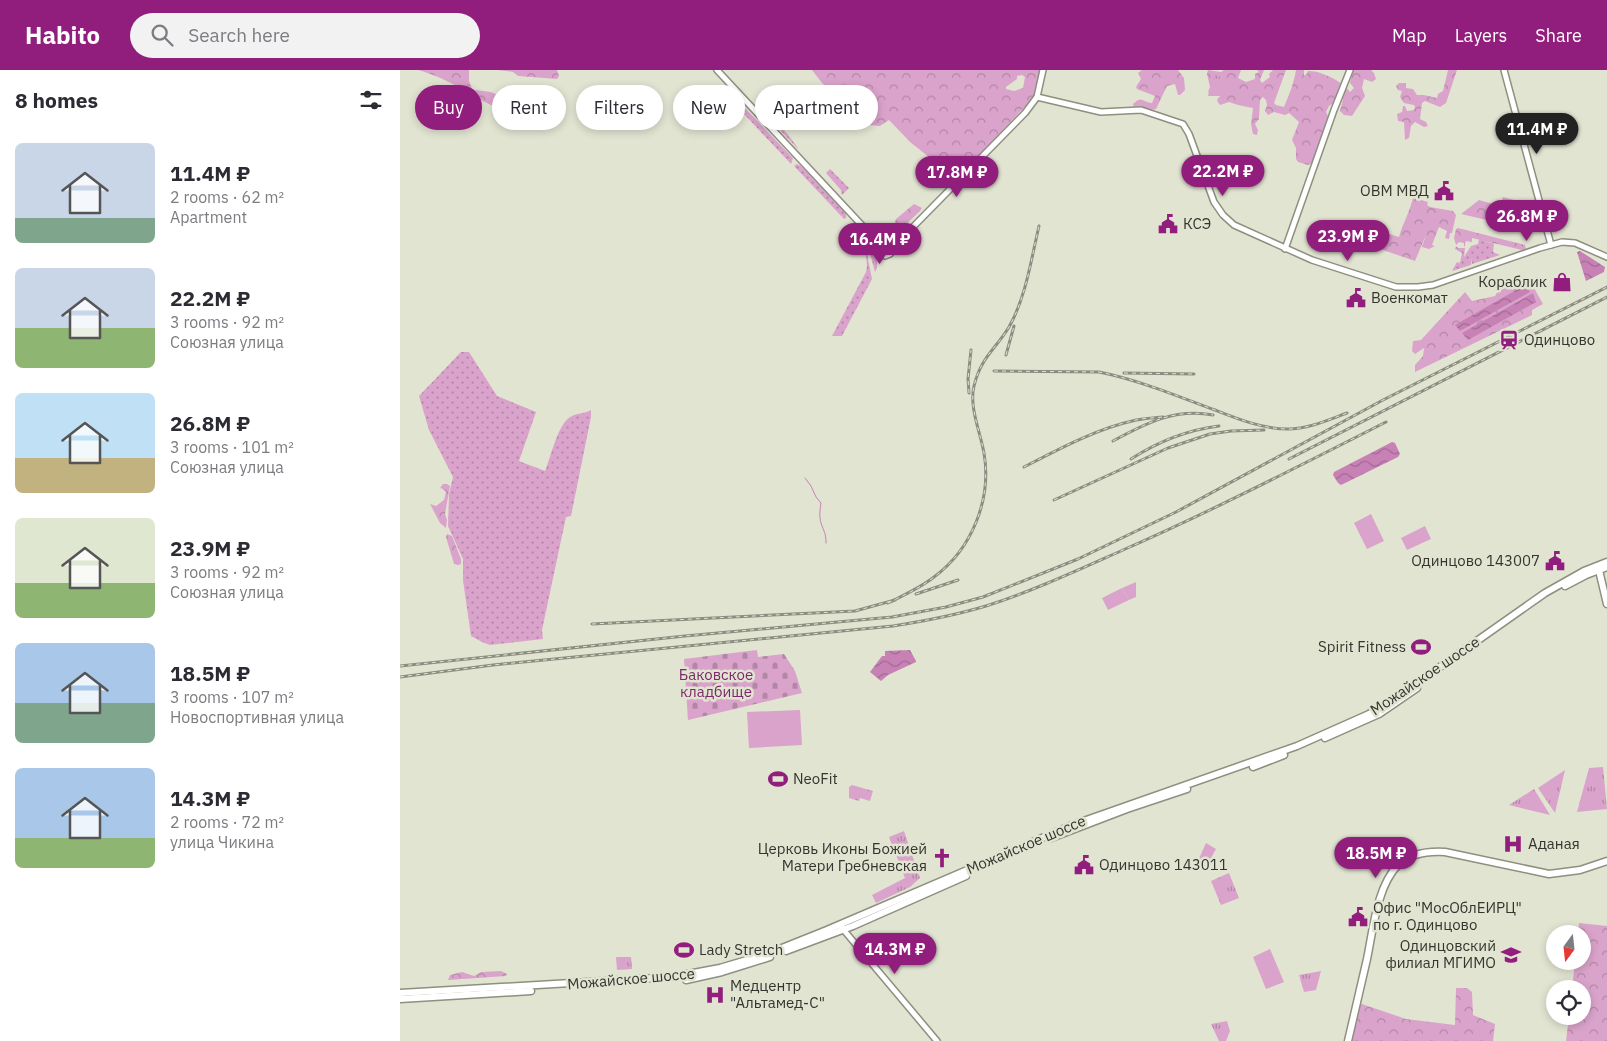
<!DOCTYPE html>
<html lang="en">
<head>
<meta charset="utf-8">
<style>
	:root { --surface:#fff; --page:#f2f2f3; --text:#2b2b33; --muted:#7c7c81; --accent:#911d7c }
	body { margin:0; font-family:"IBM Plex Sans",sans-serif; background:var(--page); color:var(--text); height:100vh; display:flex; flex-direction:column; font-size:19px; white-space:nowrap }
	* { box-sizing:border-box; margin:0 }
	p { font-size:16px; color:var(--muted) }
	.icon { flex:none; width:28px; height:28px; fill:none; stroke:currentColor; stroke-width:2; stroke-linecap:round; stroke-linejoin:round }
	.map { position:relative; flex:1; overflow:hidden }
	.side { display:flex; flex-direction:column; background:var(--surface); width:400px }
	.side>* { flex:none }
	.banner { position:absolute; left:15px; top:15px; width:475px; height:45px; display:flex; gap:10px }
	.needle { width:32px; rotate:195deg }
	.tools { position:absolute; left:1146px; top:855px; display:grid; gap:10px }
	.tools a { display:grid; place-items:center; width:45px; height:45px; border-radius:50%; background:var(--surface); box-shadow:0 2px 8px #0003; font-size:25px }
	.price { position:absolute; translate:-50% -42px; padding:0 11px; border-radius:18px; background:var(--accent); color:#fff; font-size:16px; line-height:32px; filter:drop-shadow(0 1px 2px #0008) }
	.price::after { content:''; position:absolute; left:50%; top:30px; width:15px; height:11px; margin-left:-8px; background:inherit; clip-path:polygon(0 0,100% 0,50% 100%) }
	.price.on { background:#222; color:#fff }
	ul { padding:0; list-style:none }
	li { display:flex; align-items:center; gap:15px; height:125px; padding:0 15px }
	li span { display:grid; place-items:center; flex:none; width:140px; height:100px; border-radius:8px; color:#555 }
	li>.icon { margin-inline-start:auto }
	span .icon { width:60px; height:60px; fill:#fffc; stroke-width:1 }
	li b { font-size:21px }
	h2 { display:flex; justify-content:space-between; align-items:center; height:60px; padding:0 15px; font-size:21px }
	.tag { padding:0 18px; border-radius:22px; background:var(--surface); box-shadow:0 2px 8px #0003; font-size:18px; line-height:45px }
	.tag.on { background:var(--accent); color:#fff }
	header { display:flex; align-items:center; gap:30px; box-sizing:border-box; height:70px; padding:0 25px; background:var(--accent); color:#fff }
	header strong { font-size:24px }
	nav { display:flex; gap:28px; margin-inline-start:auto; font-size:18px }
	.search { width:350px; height:45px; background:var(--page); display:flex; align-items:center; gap:12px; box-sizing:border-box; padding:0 18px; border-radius:28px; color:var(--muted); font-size:19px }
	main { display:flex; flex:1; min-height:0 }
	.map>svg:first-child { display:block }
	.grass { fill:url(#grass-dots) }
	.forest { fill:url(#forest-crowns); fill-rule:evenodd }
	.cemetery { fill:url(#cemetery-stones) }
	.park { fill:url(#park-tufts) }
	.pitch { fill:#daa3cb }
	.water { fill:url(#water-waves) }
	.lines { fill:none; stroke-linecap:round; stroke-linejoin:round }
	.stream { stroke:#c781b5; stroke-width:1 }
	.minor-casing { stroke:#8d8f7f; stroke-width:8 }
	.major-casing { stroke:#8d8f7f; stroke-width:9 }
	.minor { stroke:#fff; stroke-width:5 }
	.major { stroke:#fff; stroke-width:6 }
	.rail-casing { stroke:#8c8d81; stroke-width:3 }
	.rail { stroke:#e2e4d2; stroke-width:1; stroke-dasharray:4; stroke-linecap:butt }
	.labels { text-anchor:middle; stroke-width:5; stroke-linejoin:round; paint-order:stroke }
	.poi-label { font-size:15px; fill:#34352e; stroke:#e2e4d2; text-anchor:start }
	.park-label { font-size:15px; fill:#7c296b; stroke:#e2e4d2 }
	.street-label { font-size:15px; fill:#34352e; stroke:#e2e4d2 }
</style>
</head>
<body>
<header>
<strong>Habito</strong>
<div class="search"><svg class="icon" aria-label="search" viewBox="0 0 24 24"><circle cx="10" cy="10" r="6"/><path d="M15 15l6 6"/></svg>Search here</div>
<nav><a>Map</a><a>Layers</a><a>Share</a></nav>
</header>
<main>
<section class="side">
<h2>8 homes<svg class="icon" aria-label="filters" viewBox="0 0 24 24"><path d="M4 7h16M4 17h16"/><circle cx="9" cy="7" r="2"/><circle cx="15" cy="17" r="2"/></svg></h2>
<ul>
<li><span style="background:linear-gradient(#c9d6e8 75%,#7fa58c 0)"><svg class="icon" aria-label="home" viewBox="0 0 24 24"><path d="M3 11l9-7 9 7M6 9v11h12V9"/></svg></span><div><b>11.4M ₽</b><p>2 rooms · 62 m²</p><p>Apartment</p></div></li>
<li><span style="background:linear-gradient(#c9d6e8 60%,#8fb573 0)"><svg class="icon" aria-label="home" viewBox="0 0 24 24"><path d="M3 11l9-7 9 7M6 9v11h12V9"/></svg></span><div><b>22.2M ₽</b><p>3 rooms · 92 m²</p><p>Союзная улица</p></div></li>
<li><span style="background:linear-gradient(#bfe0f5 65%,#c2b280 0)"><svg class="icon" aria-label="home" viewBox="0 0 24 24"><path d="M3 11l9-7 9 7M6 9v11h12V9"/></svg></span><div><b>26.8M ₽</b><p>3 rooms · 101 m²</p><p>Союзная улица</p></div></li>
<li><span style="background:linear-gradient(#dfe7d0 65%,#8fb573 0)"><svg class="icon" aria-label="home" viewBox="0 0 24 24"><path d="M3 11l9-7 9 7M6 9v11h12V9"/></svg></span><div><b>23.9M ₽</b><p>3 rooms · 92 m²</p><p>Союзная улица</p></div></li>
<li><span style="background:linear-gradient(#a9c7e8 60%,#7fa58c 0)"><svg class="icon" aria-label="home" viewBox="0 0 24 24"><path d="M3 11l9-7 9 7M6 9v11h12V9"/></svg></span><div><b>18.5M ₽</b><p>3 rooms · 107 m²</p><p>Новоспортивная улица</p></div></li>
<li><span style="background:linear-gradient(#a9c7e8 70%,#8fb573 0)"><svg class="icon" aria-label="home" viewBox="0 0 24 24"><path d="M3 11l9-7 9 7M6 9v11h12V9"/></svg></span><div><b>14.3M ₽</b><p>2 rooms · 72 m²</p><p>улица Чикина</p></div></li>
</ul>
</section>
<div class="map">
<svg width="1207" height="971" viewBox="0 0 1207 971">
	<defs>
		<pattern id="grass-dots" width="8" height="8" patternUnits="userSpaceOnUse" patternTransform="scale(1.25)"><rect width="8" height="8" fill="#daa3cb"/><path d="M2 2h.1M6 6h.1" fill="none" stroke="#b286a5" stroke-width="1.8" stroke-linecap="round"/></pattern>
		<pattern id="forest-crowns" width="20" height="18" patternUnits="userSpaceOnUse" patternTransform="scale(1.25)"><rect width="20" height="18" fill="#daa3cb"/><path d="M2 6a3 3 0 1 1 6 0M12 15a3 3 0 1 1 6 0" fill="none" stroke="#b286a5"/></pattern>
		<pattern id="cemetery-stones" width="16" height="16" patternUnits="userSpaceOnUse" patternTransform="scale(1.25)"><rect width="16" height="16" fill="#daa3cb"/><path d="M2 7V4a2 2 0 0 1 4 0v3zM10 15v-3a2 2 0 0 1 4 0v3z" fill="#b286a5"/></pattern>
		<pattern id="park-tufts" width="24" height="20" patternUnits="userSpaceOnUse" patternTransform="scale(1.25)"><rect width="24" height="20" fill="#daa3cb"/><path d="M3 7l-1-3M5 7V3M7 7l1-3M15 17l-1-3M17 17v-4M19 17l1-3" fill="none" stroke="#b286a5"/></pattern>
		<pattern id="water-waves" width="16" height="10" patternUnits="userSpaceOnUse" patternTransform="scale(1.25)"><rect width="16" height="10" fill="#c781b5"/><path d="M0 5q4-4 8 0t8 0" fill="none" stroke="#a26a94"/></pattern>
	</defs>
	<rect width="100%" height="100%" fill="#e2e4d2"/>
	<g class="grass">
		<polygon points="343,36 391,86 393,88 391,94 344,44 345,43 341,37"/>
		<path d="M357,36C367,39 394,70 398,79Z"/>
		<polygon points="397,94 401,96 446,143 446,148 444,149 394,96"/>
		<polygon points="430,99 449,118 442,125 441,120 426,103"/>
		<path d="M455,155C467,161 483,190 475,202L468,176L452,157Z"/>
		<polygon points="1079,169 1094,174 1093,182 1100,185 1072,194 1072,188 1071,195 1052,201 1057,192 1060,193 1062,183 1055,179 1056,176 1058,178 1065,178 1064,187 1071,176 1078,174"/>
		<polygon points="465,174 472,209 442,266 432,266 466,202 467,196"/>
		<path d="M61,282H69L97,326L136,342L119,391L145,401C151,387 158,352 172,346C178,343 184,344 191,340V347L171,446L166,447L142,560L143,569L90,575L82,572L71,566L63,510V489L48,456L49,424L53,407L29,360L19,326Z"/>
	</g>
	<g class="forest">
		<path d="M18,0H69V11L72,19C86,23 94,18 103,32L101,40L81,30L78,33C74,31 73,27 70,25C58,15 33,4 18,0Z"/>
		<polygon points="98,0 157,0 159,6 157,9 118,6 113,2"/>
		<path d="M412,0H641L633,28L568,97L554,110L544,99L510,72L489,50L480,56L470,55L422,13ZM622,5L625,7L623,18L614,21L606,19V17L617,9V6Z"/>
		<path d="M742,0H778L784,8L785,20L780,25H778L775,14L767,16L756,39L752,40L734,37L733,34C742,25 742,32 752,33L755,26L737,19L736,17L741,9L738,3Z"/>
		<path d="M808,0L821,2L824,0H841L838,8L846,12L855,9V4L859,2L857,0H864L860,10L862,13L870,7L869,4L873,0H886L874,33L876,35L884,37C889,25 894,13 896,0H904V5H906L908,1C920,0 944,12 950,22L954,18L950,13L953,0H971L974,3L976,9L972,12L964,9L962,18L965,26L952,46L944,45L940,41L943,29L941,28L929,36L926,42L929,48L915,92L908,95L898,92L896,89V78L892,70L899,52L889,43L885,45L874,42L868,45L865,41L867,35L866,30L863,27L860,30L859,49L855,54L858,60L857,65L853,64L851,54L853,38L838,35L829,32L820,35L817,31L818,28L821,26L819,24L817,26H808L810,17L807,4Z"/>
		<polygon points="1048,0 1057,0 1046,33 1040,37 1025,31 1022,33 1020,49 1026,52 1028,56 1024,57 1015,52 1011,56 1009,68 1005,70 1004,52 998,51 997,44 1002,42 1003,36 1005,36 1007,41 1014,40 1015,37 1014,35 1004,33 1000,27 1002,21 998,20 996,16 999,13 1006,13 1006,18 1013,19 1017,25 1024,25 1037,28 1038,24 1043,21"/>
		<polygon points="1103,127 1114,130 1115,138 1120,137 1122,150 1126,152 1132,151 1130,160 1061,144 1079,130 1100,136"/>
		<path d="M1013,128L1028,132L1027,135L1030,137L1053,141L1056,145L1052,163H1050L1049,169L1045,168L1047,161L1039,157L1032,175L1035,176L1029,179L1022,177L1026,165L1015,191L951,169L957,166L976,172L980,161L999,167C1003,153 1010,141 1013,128Z"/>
		<polygon points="514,134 522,138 520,141 498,162 488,164 488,158 494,155 496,149"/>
		<polygon points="1058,158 1125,175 1126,179 1122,180 1072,168 1072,172 1066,171 1064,178 1064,173 1059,172 1056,175 1054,168 1056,159"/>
		<polygon points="1120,211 1134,218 1143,234 1132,240 1132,245 1015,302 1015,295 1023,286 1024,278 1015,284 1012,281 1013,271 1021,270 1065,222 1072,231 1095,226 1098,221"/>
		<polygon points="43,414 47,414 50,416 45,444 47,450 46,458 40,453 30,434 36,436 44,430 46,422 43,419 40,418"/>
		<polygon points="47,464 52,466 61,489 61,494 58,495 54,494 46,467"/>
		<polygon points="1179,853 1207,856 1207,971 1166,971 1169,946 1182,946 1182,919 1172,919 1175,891 1182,891 1182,864 1178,864"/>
		<polygon points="101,901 107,904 106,906 48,910 50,905 62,902 74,906 81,902"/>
		<polygon points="1056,918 1067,918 1072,922 1073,945 1095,954 1093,971 951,971 959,933 1006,949 1055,955"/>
	</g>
	<polygon class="cemetery" points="357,580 358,587 384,584 395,601 402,623 288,650 284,589"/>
	<g class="park">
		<polygon points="815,5 830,10 824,28 808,22"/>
		<polygon points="736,512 736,527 729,530 722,518"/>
		<polygon points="1203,697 1207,739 1177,742 1189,698"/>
		<polygon points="1165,700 1155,743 1138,718"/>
		<polygon points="452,715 473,721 470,731 460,728 459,731 449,728 449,717"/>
		<polygon points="1134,719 1150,745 1109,735"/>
		<polygon points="504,761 520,808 510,817 476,833 472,825 505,808 489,767"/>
		<polygon points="829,803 839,828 821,835 811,811"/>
		<polygon points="216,887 231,887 232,899 217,900"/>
		<polygon points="921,901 916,920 904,922 899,905"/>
		<polygon points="827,951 830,961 826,971 819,971 811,954"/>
	</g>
	<g class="pitch">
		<polygon points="971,444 984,471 967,479 954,453"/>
		<polygon points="1025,456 1031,469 1007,480 1001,468"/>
		<polygon points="722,518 729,530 708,540 702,528"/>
		<polygon points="400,640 402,675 349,678 347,642"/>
		<polygon points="806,773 816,779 806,797 797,793"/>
		<polygon points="870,879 884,912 866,919 853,887"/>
	</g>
	<g class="water">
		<polygon points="1180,181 1205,197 1204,202 1186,211 1177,182"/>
		<polygon points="1125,215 1130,222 1060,261 1055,255"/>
		<polygon points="1133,223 1136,232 1068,270 1062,263"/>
		<polygon points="992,372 995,373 1000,384 998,387 941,415 938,413 933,405 934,402"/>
		<polygon points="510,580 516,591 516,592 488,605 481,611 470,602 482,586 485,586 485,581"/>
	</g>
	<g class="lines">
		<path class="stream" d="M405,408L411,416L416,427L421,433C420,439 419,446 421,453C424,462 426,463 426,473"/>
		<defs>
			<g id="minor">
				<polyline points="317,0 471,165 488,171 503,165"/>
				<polyline points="1104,0 1151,175"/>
				<polyline points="637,27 701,42 741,40 783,54 789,64 814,132 823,145 834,155 912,190 996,217 1018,217 1033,215 1140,178 1162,172 1175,173 1207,187"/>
				<polyline points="471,165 479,184 485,186 490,184 508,162 625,43 637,27 643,0"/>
				<polyline points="885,179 934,40 950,0"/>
				<polyline points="442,858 537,971"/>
			</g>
			<g id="major">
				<polyline points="1198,496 1207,534"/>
				<polyline points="1165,516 1186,505 1207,497"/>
				<polyline points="925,668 979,644 1017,618"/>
				<polyline points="853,697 884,685"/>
				<polyline points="651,768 727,739 787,719"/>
				<polyline points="386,881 453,856 566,806"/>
				<polyline points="286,910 322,902 370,887"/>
				<polyline points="0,923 272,907 320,898 367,884 427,860 675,754 897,676 969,644 993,630 1145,523 1184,501 1207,492"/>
				<polyline points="0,929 131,921"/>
				<path d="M948,971C954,944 961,916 967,889C973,860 977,816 998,795C1011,783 1028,781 1045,782L1149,804L1180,800L1207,791"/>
			</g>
		</defs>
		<use href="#minor" class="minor-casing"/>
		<use href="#major" class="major-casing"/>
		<use href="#minor" class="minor"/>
		<use href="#major" class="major"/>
		<defs>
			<g id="rail">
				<polyline points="606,285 614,256"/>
				<path d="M594,301L699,302C739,310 777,326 815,340C838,349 863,359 888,359C908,359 928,350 947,343"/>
				<polyline points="724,303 794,304"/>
				<polyline points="569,323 568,309 571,280"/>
				<path d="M713,371C746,353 775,338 813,345"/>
				<path d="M731,389C759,371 787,360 819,356"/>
				<polyline points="889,389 1207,227"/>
				<path d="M624,397C657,380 696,359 732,351C742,348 753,348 763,347"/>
				<polyline points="654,430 768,378 810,364 831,361 864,360"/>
				<polyline points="516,524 558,510"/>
				<path d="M488,533C504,525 520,518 534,507C572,479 592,429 584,383C580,361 569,337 574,316C581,287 595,280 609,257C626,227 631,190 639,156"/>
				<polyline points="192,554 455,541 495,530"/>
				<polyline points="0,596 285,566 492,547 546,537 583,527 678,489 776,442 983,330 1207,217"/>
				<path d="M0,607L93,595L493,556C525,551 556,545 586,536C633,521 678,500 723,480C812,441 899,396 986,352"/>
			</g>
		</defs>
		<use href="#rail" class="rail-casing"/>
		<use href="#rail" class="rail"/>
	</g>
	<defs>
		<symbol id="civic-bare" viewBox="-9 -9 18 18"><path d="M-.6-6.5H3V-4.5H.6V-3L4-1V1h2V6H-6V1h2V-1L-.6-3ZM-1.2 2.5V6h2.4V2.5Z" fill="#911d7c" stroke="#e2e4d2" stroke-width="2.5" paint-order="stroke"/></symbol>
		<symbol id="shop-bare" viewBox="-9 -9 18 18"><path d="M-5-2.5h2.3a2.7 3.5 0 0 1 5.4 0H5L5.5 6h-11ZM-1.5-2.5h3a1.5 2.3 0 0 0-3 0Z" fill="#911d7c" stroke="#e2e4d2" stroke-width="2.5" paint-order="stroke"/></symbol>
		<symbol id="station-bare" viewBox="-9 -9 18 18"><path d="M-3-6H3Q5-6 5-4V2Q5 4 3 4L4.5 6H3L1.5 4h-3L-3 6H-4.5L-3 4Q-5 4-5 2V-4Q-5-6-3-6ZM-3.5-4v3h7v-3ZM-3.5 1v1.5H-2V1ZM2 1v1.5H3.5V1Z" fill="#911d7c" stroke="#e2e4d2" stroke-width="2.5" paint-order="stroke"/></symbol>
		<symbol id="stadium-bare" viewBox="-9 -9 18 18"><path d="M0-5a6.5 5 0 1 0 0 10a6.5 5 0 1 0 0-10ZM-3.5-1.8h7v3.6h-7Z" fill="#911d7c" stroke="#e2e4d2" stroke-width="2.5" paint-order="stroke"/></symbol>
		<symbol id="hospital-bare" viewBox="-9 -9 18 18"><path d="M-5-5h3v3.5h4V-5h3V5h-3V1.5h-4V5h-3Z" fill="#911d7c" stroke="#e2e4d2" stroke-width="2.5" paint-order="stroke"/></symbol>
		<symbol id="church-bare" viewBox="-9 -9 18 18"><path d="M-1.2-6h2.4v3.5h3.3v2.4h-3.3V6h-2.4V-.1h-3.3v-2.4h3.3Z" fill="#911d7c" stroke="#e2e4d2" stroke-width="2.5" paint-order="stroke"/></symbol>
		<symbol id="university-bare" viewBox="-9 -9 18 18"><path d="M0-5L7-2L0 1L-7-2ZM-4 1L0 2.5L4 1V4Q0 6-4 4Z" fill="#911d7c" stroke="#e2e4d2" stroke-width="2.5" paint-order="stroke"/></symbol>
	</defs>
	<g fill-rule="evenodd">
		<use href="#civic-bare" x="1030" y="107" width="28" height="28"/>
		<use href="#civic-bare" x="754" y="140" width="28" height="28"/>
		<use href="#shop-bare" x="1148" y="198" width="28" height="28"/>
		<use href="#civic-bare" x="942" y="214" width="28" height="28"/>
		<use href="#station-bare" x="1095" y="256" width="28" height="28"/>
		<use href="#civic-bare" x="1141" y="477" width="28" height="28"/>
		<use href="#stadium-bare" x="1007" y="563" width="28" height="28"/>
		<use href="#stadium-bare" x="364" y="695" width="28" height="28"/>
		<use href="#hospital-bare" x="1099" y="760" width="28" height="28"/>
		<use href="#church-bare" x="528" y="774" width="28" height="28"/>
		<use href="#civic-bare" x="670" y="781" width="28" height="28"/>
		<use href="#civic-bare" x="944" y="833" width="28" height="28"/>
		<use href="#stadium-bare" x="270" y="866" width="28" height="28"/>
		<use href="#university-bare" x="1097" y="871" width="28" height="28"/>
		<use href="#hospital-bare" x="301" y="911" width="28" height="28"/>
	</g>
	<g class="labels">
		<g class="poi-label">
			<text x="1029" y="126" text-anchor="end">ОВМ МВД</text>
			<text x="783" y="159">КСЭ</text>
			<text x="1147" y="217" text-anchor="end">Кораблик</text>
			<text x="971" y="233">Военкомат</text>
			<text x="1124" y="275">Одинцово</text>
			<text x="1140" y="496" text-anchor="end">Одинцово 143007</text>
			<text x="1006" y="582" text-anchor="end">Spirit Fitness</text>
			<text x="393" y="714">NeoFit</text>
			<text x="1128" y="779">Аданая</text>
			<text x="527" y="784" text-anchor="end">Церковь Иконы Божией<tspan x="527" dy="17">Матери Гребневская</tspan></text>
			<text x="699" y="800">Одинцово 143011</text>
			<text x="973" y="843">Офис "МосОблЕИРЦ"<tspan x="973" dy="17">по г. Одинцово</tspan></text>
			<text x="1096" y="881" text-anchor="end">Одинцовский<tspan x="1096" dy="17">филиал МГИМО</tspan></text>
			<text x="299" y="885">Lady Stretch</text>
			<text x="330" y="921">Медцентр<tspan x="330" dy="17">"Альтамед-С"</tspan></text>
		</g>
		<g class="park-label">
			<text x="316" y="610">Баковское<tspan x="316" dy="17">кладбище</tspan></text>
		</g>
		<g class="street-label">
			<text transform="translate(1025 606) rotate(-34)" y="5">Можайское шоссе</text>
			<text transform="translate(626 775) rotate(-23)" y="5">Можайское шоссе</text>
			<text transform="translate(231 909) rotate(-5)" y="5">Можайское шоссе</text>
		</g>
	</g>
</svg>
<div class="tools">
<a><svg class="needle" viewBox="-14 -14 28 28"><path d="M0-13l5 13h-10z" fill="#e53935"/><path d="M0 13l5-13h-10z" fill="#7c7c81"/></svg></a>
<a><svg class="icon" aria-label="locate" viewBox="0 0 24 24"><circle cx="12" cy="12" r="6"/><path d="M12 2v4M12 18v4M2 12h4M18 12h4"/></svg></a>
</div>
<b class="price on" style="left:1137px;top:85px">11.4M ₽</b>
<b class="price" style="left:823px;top:127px">22.2M ₽</b>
<b class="price" style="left:557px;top:128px">17.8M ₽</b>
<b class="price" style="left:1127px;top:172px">26.8M ₽</b>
<b class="price" style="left:948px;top:192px">23.9M ₽</b>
<b class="price" style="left:480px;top:195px">16.4M ₽</b>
<b class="price" style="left:976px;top:809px">18.5M ₽</b>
<b class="price" style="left:495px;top:905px">14.3M ₽</b>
<div class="banner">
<a class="tag on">Buy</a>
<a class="tag">Rent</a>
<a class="tag">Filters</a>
<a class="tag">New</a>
<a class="tag">Apartment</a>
</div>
</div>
</main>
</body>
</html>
